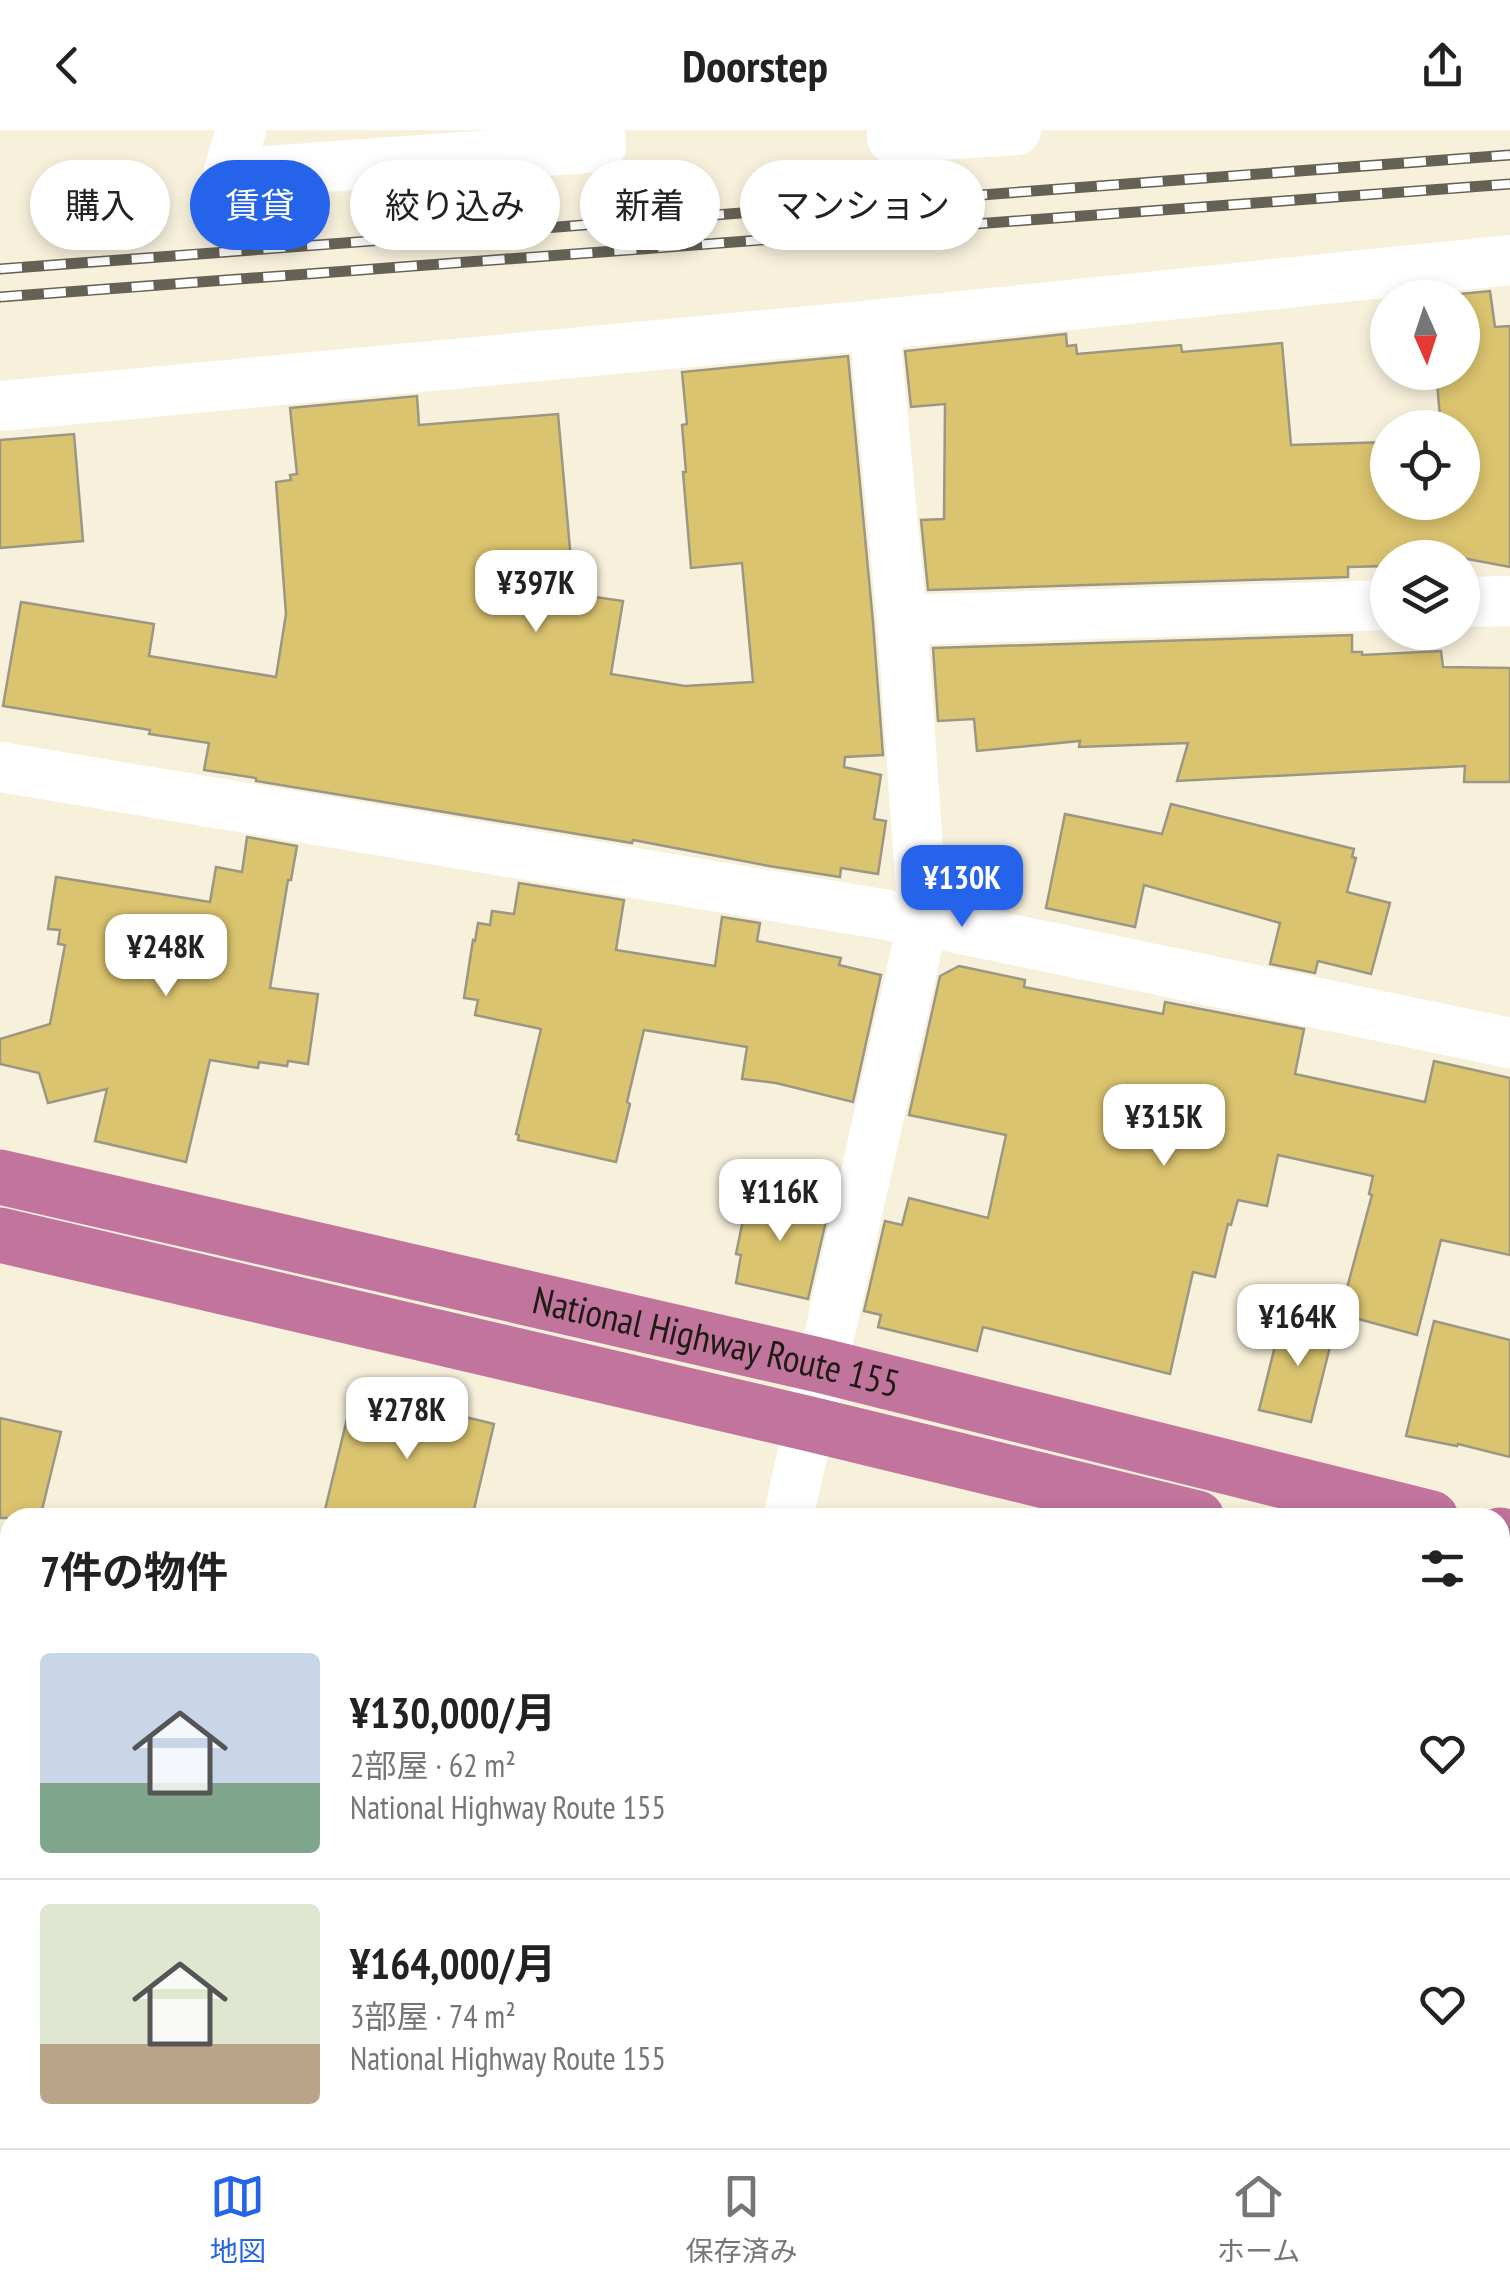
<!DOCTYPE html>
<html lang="ja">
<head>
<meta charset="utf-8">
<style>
	:root { --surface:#fff; --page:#f6f6f6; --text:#222; --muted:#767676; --line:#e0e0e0; --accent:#2563eb }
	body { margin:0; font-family:"PT Sans Narrow","Noto Sans JP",sans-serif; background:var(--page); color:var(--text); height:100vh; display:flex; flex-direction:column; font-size:38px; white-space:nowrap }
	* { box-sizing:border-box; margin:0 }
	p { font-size:32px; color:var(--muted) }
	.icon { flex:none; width:55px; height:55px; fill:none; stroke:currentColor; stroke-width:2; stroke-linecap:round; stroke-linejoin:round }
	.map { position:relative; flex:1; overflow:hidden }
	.details { position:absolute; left:0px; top:1378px; width:1510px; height:642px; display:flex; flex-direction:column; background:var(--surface); border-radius:30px 30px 0 0; box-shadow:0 5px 15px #0003 }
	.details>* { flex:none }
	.hud { position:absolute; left:30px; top:30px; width:1000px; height:90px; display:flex; gap:20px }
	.needle { width:65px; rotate:177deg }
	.tools { position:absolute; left:1370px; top:150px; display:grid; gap:20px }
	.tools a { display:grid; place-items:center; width:110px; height:110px; border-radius:50%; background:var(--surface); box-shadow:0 5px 15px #0003; font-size:50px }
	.price { position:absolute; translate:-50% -85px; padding:0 22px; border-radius:20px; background:#fff; color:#222; font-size:32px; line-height:65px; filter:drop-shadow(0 2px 5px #0008) }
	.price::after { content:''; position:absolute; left:50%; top:60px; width:30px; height:22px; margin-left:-15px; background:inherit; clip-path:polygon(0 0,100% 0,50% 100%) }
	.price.selected { background:var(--accent); color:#fff }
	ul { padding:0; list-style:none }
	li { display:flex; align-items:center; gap:30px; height:250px; padding:0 40px }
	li+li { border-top:2px solid var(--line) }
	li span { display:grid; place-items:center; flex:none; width:280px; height:200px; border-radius:10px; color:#555 }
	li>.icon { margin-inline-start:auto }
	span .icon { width:120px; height:120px; fill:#fffc; stroke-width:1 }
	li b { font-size:42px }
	h2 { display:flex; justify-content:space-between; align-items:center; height:120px; padding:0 40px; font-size:42px }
	.tag { padding:0 35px; border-radius:45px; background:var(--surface); box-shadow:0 5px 15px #0003; font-size:35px; line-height:90px }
	.tag.selected { background:var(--accent); color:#fff }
	header { display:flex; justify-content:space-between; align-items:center; height:130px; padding:0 40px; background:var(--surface); font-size:45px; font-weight:600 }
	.dock { display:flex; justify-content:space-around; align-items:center; height:140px; border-top:2px solid var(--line); background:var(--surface); font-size:28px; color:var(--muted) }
	.dock a { display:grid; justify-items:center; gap:5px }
	.dock .selected { color:var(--accent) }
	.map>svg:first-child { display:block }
	.building { fill:#dbc46f; stroke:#9c9783; stroke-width:2.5 }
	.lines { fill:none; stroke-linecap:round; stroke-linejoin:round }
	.street { stroke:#fff; stroke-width:50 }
	.highway { stroke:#c1749c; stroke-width:55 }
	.rail-casing { stroke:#656155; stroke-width:11 }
	.rail { stroke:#fff; stroke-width:8; stroke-dasharray:22; stroke-linecap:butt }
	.labels { text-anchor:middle; stroke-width:9; stroke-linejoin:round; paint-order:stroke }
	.street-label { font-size:38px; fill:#1d1b13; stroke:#fff }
</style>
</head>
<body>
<header><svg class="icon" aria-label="back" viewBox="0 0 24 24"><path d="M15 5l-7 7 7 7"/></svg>Doorstep<svg class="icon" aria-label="share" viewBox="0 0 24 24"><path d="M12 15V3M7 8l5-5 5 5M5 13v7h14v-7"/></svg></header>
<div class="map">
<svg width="1510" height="2018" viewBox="0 0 1510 2018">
	<rect width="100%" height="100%" fill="#f7f1dc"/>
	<g class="building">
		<polygon points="1490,161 1495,197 1510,196 1510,437 1462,428 1388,428 1388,436 1348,437 1348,447 928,460 921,390 944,389 945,274 911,277 905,221 1066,204 1067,216 1076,215 1077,224 1181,215 1182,222 1282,213 1291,315 1388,312 1388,372 1462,372 1462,298 1441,298 1436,242 1462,242 1462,168 1429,167"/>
		<polygon points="848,226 873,492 883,625 845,627 844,637 881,645 874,689 886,691 878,744 841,738 840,747 769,736 633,710 632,713 256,651 256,648 204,640 209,613 149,604 150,600 3,576 21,472 154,494 149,526 276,547 286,484 276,352 291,350 290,345 297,344 290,278 417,266 419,295 558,284 574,464 623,471 611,544 685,556 753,552 742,433 691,438 683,342 686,342 682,295 687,294 682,242"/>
		<polygon points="74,304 83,411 0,418 0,310"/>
		<polygon points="1352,505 1352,522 1362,522 1362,525 1441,521 1443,537 1510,538 1510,652 1464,652 1465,636 1177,651 1188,613 1079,617 1080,611 977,621 974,589 938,591 933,518"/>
		<polygon points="1171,674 1354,719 1352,727 1356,728 1347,762 1390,773 1371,844 1318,831 1315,843 1270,834 1280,793 1144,755 1135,797 1046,778 1065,684 1162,704"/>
		<polygon points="247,707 297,716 291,750 288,750 270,858 318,864 308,934 288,931 287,936 259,932 258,938 210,930 186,1032 95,1011 107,959 48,973 39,943 0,934 0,909 50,894 65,815 58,814 60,800 48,799 56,747 210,772 216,737 242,742"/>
		<polygon points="519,753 624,770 616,820 715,836 722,787 760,793 757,811 841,828 839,835 881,845 853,972 776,953 742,949 747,917 644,900 627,972 630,974 616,1032 518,1010 519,1005 516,1004 541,899 475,885 478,870 464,868 473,810 475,811 478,793 490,795 492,781 514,784"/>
		<polygon points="959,836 1025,850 1024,857 1163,884 1165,872 1304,899 1295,944 1425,972 1434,931 1510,948 1510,1125 1441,1110 1417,1205 1340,1184 1372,1065 1369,1064 1373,1046 1278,1025 1267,1076 1238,1070 1231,1095 1228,1094 1215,1147 1193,1142 1170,1244 983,1197 977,1221 878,1197 881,1185 864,1181 885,1091 902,1095 909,1068 988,1088 1006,1005 909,985 940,846"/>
		<polygon points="749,1061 829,1078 808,1169 736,1153 741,1125 736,1124"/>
		<polygon points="1338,1185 1311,1292 1259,1280 1279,1200"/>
		<polygon points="1434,1191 1510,1210 1510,1327 1458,1314 1457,1316 1406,1306"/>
		<polygon points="354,1260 494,1294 472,1388 323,1388"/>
		<polygon points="0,1288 61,1302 40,1388 0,1388"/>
	</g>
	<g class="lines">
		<g class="street">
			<polyline points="241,0 228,44 601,17 600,0"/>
			<polyline points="892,0 892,8 1016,0"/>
			<polyline points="0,276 874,195 1510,130"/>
			<polyline points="1462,472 1510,471"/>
			<polyline points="902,490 1388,475"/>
			<polyline points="0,637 923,791 1510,913"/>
			<polyline points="788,1388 923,791 902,490 874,195"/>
			<polyline points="0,1555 10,1557"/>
			<polyline points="1500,1941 1510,1941"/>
			<polyline points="0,1981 10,1980"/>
			<polyline points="744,2010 744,2018"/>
		</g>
		<g class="highway">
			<path id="s1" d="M0,1047L823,1236L1431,1388"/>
			<polyline points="0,1105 810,1294 1197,1388"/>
			<polyline points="1500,1405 1510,1407"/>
			<polyline points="1500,1461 1510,1463"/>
		</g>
		<defs>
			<g id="rail">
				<polyline points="0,139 1510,25"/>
				<polyline points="0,167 1510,54"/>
			</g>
		</defs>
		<use href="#rail" class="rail-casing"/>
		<use href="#rail" class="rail"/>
	</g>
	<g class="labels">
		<g class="street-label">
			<text dy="13" stroke="none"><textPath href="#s1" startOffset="735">National Highway Route 155</textPath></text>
		</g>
	</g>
</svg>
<div class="tools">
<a><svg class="needle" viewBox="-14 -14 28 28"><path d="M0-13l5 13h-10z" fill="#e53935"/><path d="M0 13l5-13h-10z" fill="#767676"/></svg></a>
<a><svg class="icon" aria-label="locate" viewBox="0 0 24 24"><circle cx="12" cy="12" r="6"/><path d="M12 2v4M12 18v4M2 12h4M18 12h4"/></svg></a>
<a><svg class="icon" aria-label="layers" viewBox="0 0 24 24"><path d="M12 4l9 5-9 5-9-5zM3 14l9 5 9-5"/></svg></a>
</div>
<b class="price" style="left:536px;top:505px">¥397K</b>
<b class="price selected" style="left:962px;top:800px">¥130K</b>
<b class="price" style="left:166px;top:869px">¥248K</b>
<b class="price" style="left:1164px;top:1039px">¥315K</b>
<b class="price" style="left:780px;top:1114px">¥116K</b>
<b class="price" style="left:1298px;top:1239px">¥164K</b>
<b class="price" style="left:407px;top:1332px">¥278K</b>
<div class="hud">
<a class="tag">購入</a>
<a class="tag selected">賃貸</a>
<a class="tag">絞り込み</a>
<a class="tag">新着</a>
<a class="tag">マンション</a>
</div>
<section class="details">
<h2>7件の物件<svg class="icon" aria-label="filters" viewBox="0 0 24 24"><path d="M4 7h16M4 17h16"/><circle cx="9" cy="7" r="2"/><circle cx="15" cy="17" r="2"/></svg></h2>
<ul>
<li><span style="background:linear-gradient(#c9d6e8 65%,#7fa58c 0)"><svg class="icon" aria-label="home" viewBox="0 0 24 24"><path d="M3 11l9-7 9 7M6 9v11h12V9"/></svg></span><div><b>¥130,000/月</b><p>2部屋 · 62 m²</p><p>National Highway Route 155</p></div><svg class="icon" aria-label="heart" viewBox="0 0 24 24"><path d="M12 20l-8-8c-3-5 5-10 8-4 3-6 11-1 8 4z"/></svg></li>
<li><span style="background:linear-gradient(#dfe7d0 70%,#b9a48a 0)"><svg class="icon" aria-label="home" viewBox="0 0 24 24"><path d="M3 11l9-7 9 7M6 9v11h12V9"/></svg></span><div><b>¥164,000/月</b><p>3部屋 · 74 m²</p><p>National Highway Route 155</p></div><svg class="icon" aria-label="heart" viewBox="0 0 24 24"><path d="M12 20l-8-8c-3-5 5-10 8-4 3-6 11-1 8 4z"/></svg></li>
</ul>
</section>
</div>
<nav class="dock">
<a class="selected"><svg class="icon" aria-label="map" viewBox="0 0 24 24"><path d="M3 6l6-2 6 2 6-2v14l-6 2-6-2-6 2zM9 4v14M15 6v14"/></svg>地図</a>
<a><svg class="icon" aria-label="saved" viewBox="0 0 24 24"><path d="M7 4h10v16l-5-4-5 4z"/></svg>保存済み</a>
<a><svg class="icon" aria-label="home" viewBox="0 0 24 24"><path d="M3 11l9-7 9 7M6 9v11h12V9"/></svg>ホーム</a>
</nav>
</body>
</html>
